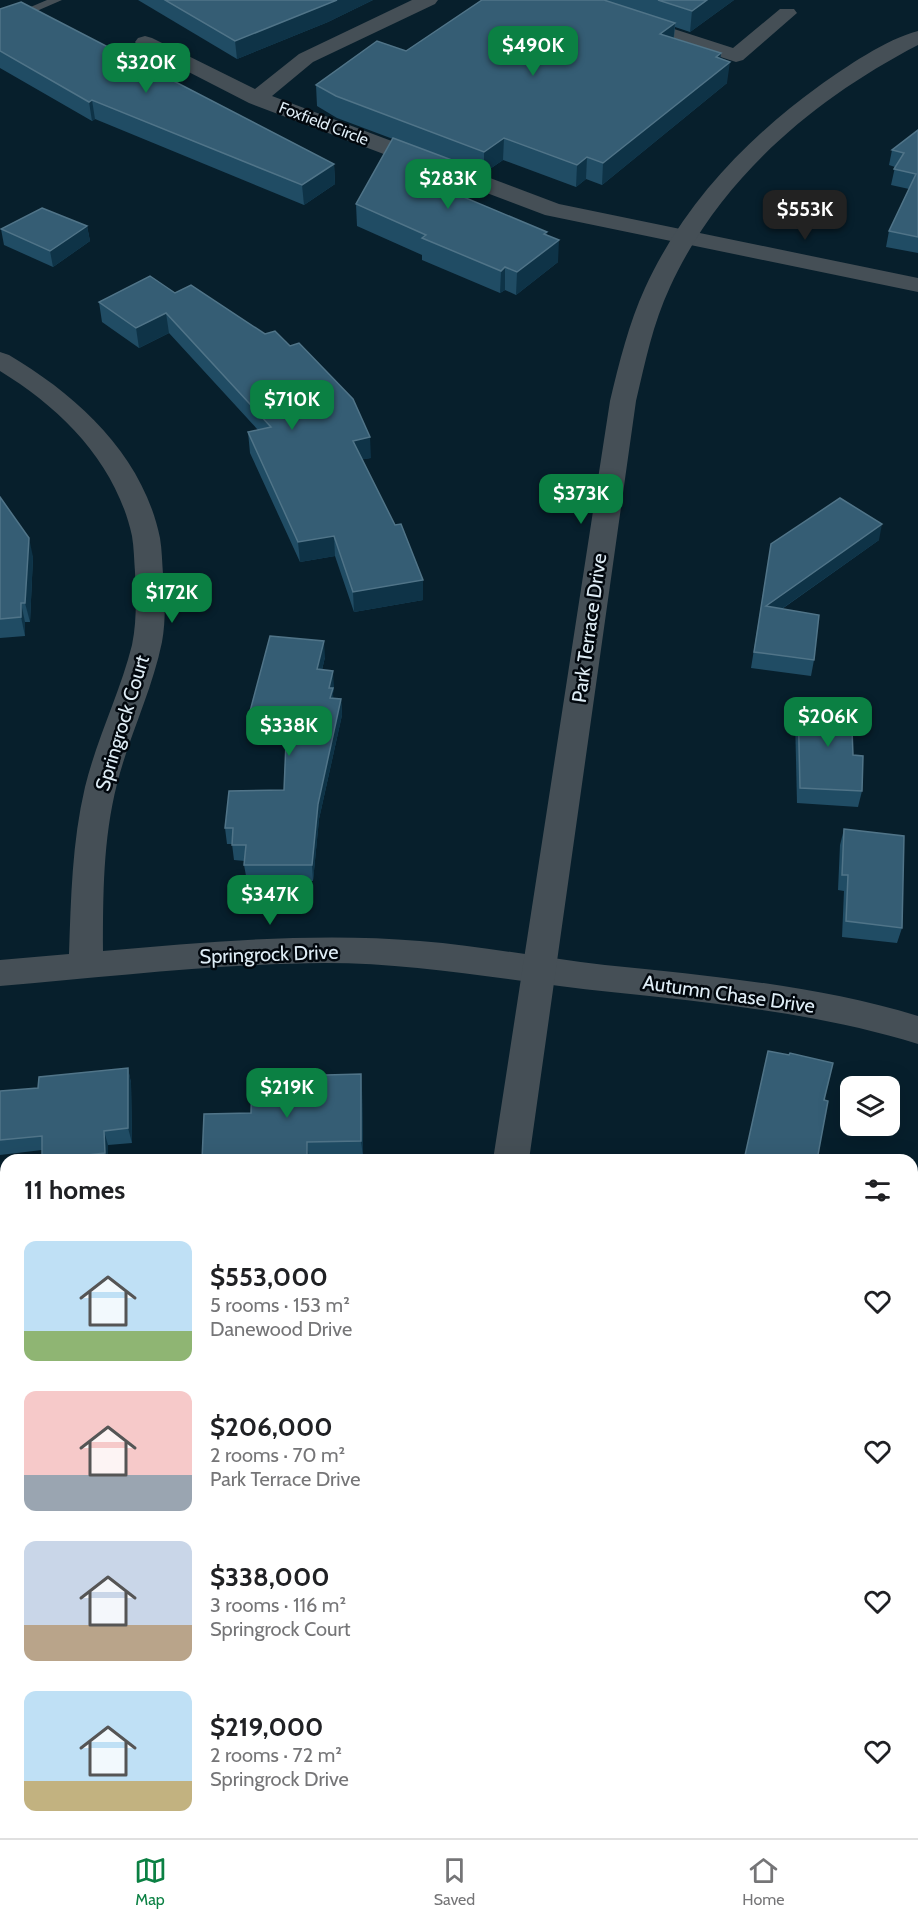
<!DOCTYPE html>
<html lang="en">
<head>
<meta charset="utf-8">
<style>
	:root { --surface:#fff; --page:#f2f2f2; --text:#202124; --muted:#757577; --line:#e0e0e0; --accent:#0b8043 }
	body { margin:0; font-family:Cabin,sans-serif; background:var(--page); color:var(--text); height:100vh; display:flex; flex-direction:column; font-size:22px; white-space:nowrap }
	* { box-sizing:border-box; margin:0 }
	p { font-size:20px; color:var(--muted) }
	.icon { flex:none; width:33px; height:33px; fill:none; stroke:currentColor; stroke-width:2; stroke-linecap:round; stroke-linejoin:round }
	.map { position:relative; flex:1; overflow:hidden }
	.side { position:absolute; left:0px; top:1154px; width:918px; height:686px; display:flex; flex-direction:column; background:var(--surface); border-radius:18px 18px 0 0; box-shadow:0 6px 24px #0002 }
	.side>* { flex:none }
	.buttons { position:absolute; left:840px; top:1076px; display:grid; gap:12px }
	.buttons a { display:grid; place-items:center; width:60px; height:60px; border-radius:12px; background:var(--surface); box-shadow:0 6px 24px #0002; font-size:30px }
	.price { position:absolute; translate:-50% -51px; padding:0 14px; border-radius:12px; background:var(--accent); color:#fff; font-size:20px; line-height:39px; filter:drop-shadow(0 2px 3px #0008) }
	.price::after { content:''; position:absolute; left:50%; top:36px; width:18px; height:14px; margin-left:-9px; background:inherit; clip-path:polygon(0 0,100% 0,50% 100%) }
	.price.on { background:#222; color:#fff }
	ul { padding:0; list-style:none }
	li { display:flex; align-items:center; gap:18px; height:150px; padding:0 24px }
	li span { display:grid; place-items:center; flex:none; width:168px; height:120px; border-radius:12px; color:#555 }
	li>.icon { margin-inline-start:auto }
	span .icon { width:72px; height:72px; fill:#fffc; stroke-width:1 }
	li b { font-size:26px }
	h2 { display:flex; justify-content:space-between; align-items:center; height:72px; padding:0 24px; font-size:26px }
	.menu { display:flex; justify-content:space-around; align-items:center; height:84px; border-top:2px solid var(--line); background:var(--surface); font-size:16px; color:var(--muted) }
	.menu a { display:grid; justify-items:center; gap:3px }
	.menu .on { color:var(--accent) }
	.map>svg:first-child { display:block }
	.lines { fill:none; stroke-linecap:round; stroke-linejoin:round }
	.service { fill:#454f56; fill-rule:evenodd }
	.minor { fill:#454f56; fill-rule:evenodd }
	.tertiary { fill:#454f56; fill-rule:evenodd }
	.wall { fill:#204c64 }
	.shaded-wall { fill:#0e3347 }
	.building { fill:#355d74; stroke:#507488; stroke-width:1.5 }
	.labels { text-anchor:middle; stroke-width:5; stroke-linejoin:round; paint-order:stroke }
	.far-street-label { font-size:16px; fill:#dfedf6; stroke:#02080e }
	.street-label { font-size:20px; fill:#dfedf6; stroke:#02080e }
</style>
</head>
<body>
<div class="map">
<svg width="918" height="1838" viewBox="0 0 918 1838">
	<rect width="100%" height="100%" fill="#071f2c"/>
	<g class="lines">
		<polygon class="service" points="47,0 62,0 0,27 0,20"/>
		<g class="minor">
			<polygon points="412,0 438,0 435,4 313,62 272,96 559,204 918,278 918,292 545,215 249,103 138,46 135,42 138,38 145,36 152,38 255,89 299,54"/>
			<polygon points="554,0 584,0 733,48 780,9 794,9 797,13 743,60 736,62 557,4"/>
			<path d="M0,352L9,355C78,396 143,455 160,538C162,550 162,562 163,574C165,596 166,620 162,642C152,691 129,736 117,784C103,839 103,895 103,951C209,942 314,932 420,941C482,946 543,958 605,965C711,976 816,985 918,1016V1044C818,1013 715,1003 611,992C516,982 421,963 325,963C216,964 108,977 0,986V960L69,954C71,898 72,842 85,787C97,738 120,693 132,645C137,621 136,596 135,572C134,560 134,548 132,536C116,463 62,409 0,371Z"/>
		</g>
		<g class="tertiary">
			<path d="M918,31V45C814,99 720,178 670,287C653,323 645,363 636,401L529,1160H493L610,401C619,363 629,323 645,288C683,205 746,139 819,86C846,67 886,39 918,31Z"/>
			<polygon points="400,1833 446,1833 445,1838 399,1838"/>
		</g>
	</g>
	<g class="wall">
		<polygon points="138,0 373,0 328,22 237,59"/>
		<polygon points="482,0 734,0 690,32 675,27 674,38 721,53 720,58 727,83 602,185 586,179 576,187 503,160 484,173 465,166 465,187 455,194 547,235 558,262 516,295 505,290 500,293 422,260 422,255 357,226 356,204 393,139 337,118 317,106 316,85 406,51"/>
		<polygon points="0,9 334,164 335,184 304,205 95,119 92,121 0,68"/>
		<polygon points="918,130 918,253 886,247 889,231 909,189 891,185 895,167 889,165 892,150"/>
		<polygon points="87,226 90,241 53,267 4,245 1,229"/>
		<polygon points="150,276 371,458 362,459 423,580 423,600 354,612 335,556 300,562 250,453 248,432 258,430 169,333 139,348 102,322 99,302"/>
		<polygon points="0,497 33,557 30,622 25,622 25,636 0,638"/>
		<polygon points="879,540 782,609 814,660 811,676 751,668 771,544"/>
		<polygon points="325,657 322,670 334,687 333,693 333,698 341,699 342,715 319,819 313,881 247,881 244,865 245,861 234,860 232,844 227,844 225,828 284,790 286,734 251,731 249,715"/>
		<polygon points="798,701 853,755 862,791 858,807 797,803 795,718"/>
		<polygon points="844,829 902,928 897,943 842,937 844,891 838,890 840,845"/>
		<polygon points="128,1068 131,1083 132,1143 108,1145 108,1160 42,1160 42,1150 0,1155 0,1091 38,1088"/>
		<polygon points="362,1089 363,1156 309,1157 251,1113"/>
		<polygon points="0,1395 6,1400 6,1528 0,1524"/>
	</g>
	<g class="shaded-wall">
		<polygon points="337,0 373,0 328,22 237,59 235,41"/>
		<polygon points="707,0 734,0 690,32 692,11"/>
		<polygon points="675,23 673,44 660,34"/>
		<polygon points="721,53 719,70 730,62 727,83 602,185 603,163"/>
		<polygon points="92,100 95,119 92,121 89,102"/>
		<polygon points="504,138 503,160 484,173 484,152"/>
		<polygon points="587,157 586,179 576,187 577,165"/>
		<polygon points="334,164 335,184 304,205 302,185"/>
		<polygon points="465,165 465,187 436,207 435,185"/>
		<polygon points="87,226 90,241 53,267 50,251"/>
		<polygon points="547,232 546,250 559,240 558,262 516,295 517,272"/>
		<polygon points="505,267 505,290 500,293 501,271"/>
		<polygon points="166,313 169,333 139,348 136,328"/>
		<polygon points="370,437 371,458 354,461 353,441"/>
		<polygon points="882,524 879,540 763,622 766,606"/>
		<polygon points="334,536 335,556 300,562 298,542"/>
		<polygon points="29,538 33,557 30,622 25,603"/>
		<polygon points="423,580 423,600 354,612 353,592"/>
		<polygon points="21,603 25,622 25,636 21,617"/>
		<polygon points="324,641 325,657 318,686 317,669"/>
		<polygon points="333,671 334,687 333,693 334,704 332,714 329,688"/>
		<polygon points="341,699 342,715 319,819 313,881 312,865 318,804"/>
		<polygon points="128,1068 131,1083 132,1143 128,1128"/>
		<polygon points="361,1074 362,1089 363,1156 361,1141"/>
		<polygon points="104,1131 108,1145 108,1160 106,1160 105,1153"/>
		<polygon points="307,1142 309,1160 307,1160"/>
	</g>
	<g class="building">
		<polygon points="165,0 337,0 235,41"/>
		<polygon points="482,0 604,0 675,23 660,34 721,53 716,57 730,62 603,163 587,157 577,165 504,138 484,152 336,96 316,85 377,41 406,51"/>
		<polygon points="658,0 707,0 692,11"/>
		<polygon points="21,2 334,164 302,185 92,100 89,102 0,51 0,9"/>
		<polygon points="918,130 918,237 889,231 916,174 894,169 904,153 892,150"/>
		<polygon points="393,138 465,165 435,185 547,232 544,234 559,240 517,272 505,267 501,271 422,238 426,235 356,204"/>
		<polygon points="42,208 87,226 50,251 1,229"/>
		<polygon points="150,276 175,293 191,285 265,334 275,331 290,346 299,343 353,399 370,437 353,441 395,525 401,524 423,580 353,592 334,536 298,542 248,432 271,427 166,313 136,328 99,302"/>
		<polygon points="0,497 29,538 25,603 21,603 21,617 0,619"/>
		<polygon points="840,498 882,524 766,606 819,615 814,660 754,652 771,544"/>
		<polygon points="270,636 324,641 317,669 333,671 329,688 333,688 330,698 341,699 318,804 312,865 244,865 246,845 232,845 233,828 225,828 229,791 284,790 287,719 249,715"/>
		<polygon points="798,701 851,705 853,755 863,756 862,791 800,788"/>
		<polygon points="844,829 904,836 902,928 846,921 848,875 842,875"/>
		<polygon points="768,1051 789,1055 790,1053 833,1063 824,1100 828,1101 817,1160 744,1160"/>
		<polygon points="128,1068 128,1128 104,1131 105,1153 42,1160 42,1136 0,1140 0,1091 38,1088 39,1077"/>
		<polygon points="361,1074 361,1141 307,1142 307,1160 202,1160 204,1114 251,1113 252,1077"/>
		<polygon points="0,1395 6,1400 6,1518 0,1513"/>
	</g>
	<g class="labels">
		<g class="far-street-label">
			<text transform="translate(324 123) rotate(21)" y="6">Foxfield Circle</text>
		</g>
		<g class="street-label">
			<text transform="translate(589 628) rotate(-82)" y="7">Park Terrace Drive</text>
			<text transform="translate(122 723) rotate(-73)" y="7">Springrock Court</text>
			<text transform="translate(269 954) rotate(-2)" y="7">Springrock Drive</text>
			<text transform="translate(729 994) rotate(8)" y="7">Autumn Chase Drive</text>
		</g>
	</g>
</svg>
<div class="buttons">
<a><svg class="icon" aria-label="layers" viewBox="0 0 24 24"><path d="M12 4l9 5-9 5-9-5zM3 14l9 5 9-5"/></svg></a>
</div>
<b class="price" style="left:533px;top:77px">$490K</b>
<b class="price" style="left:146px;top:94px">$320K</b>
<b class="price" style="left:448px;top:210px">$283K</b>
<b class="price on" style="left:805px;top:241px">$553K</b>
<b class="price" style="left:292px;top:431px">$710K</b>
<b class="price" style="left:581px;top:525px">$373K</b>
<b class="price" style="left:172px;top:624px">$172K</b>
<b class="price" style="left:828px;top:748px">$206K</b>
<b class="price" style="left:289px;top:757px">$338K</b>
<b class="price" style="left:270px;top:926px">$347K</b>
<b class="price" style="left:287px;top:1119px">$219K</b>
<section class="side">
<h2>11 homes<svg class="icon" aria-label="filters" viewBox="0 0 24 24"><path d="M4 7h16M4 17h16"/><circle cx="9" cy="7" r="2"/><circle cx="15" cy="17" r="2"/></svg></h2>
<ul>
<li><span style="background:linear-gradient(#bfe0f5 75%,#8fb573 0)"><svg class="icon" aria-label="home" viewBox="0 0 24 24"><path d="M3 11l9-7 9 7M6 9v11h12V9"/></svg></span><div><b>$553,000</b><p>5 rooms · 153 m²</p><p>Danewood Drive</p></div><svg class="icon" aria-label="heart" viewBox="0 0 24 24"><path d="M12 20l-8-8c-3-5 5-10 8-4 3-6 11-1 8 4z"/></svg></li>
<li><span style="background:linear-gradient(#f6c9c9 70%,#9aa5b1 0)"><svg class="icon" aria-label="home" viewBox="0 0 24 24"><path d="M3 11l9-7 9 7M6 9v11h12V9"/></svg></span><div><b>$206,000</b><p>2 rooms · 70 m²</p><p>Park Terrace Drive</p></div><svg class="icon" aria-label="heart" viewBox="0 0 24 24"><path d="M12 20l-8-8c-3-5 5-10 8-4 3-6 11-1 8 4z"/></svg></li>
<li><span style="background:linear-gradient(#c9d6e8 70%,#b9a48a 0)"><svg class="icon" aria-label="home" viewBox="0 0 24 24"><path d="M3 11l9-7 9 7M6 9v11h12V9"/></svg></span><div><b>$338,000</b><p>3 rooms · 116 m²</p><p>Springrock Court</p></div><svg class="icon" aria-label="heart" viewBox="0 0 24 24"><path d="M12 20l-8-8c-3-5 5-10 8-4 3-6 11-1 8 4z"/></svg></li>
<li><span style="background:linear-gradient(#bfe0f5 75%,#c2b280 0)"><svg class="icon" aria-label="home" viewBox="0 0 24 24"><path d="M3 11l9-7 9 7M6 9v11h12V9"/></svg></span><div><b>$219,000</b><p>2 rooms · 72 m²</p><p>Springrock Drive</p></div><svg class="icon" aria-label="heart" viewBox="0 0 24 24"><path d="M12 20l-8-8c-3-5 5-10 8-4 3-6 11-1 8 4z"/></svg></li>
</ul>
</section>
</div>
<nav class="menu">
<a class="on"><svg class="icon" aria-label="map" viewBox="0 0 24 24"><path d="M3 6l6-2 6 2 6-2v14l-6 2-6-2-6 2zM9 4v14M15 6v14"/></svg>Map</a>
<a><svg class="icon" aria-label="saved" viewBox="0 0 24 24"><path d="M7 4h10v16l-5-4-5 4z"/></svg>Saved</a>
<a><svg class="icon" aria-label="home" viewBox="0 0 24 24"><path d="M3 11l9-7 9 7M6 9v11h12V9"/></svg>Home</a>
</nav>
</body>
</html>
